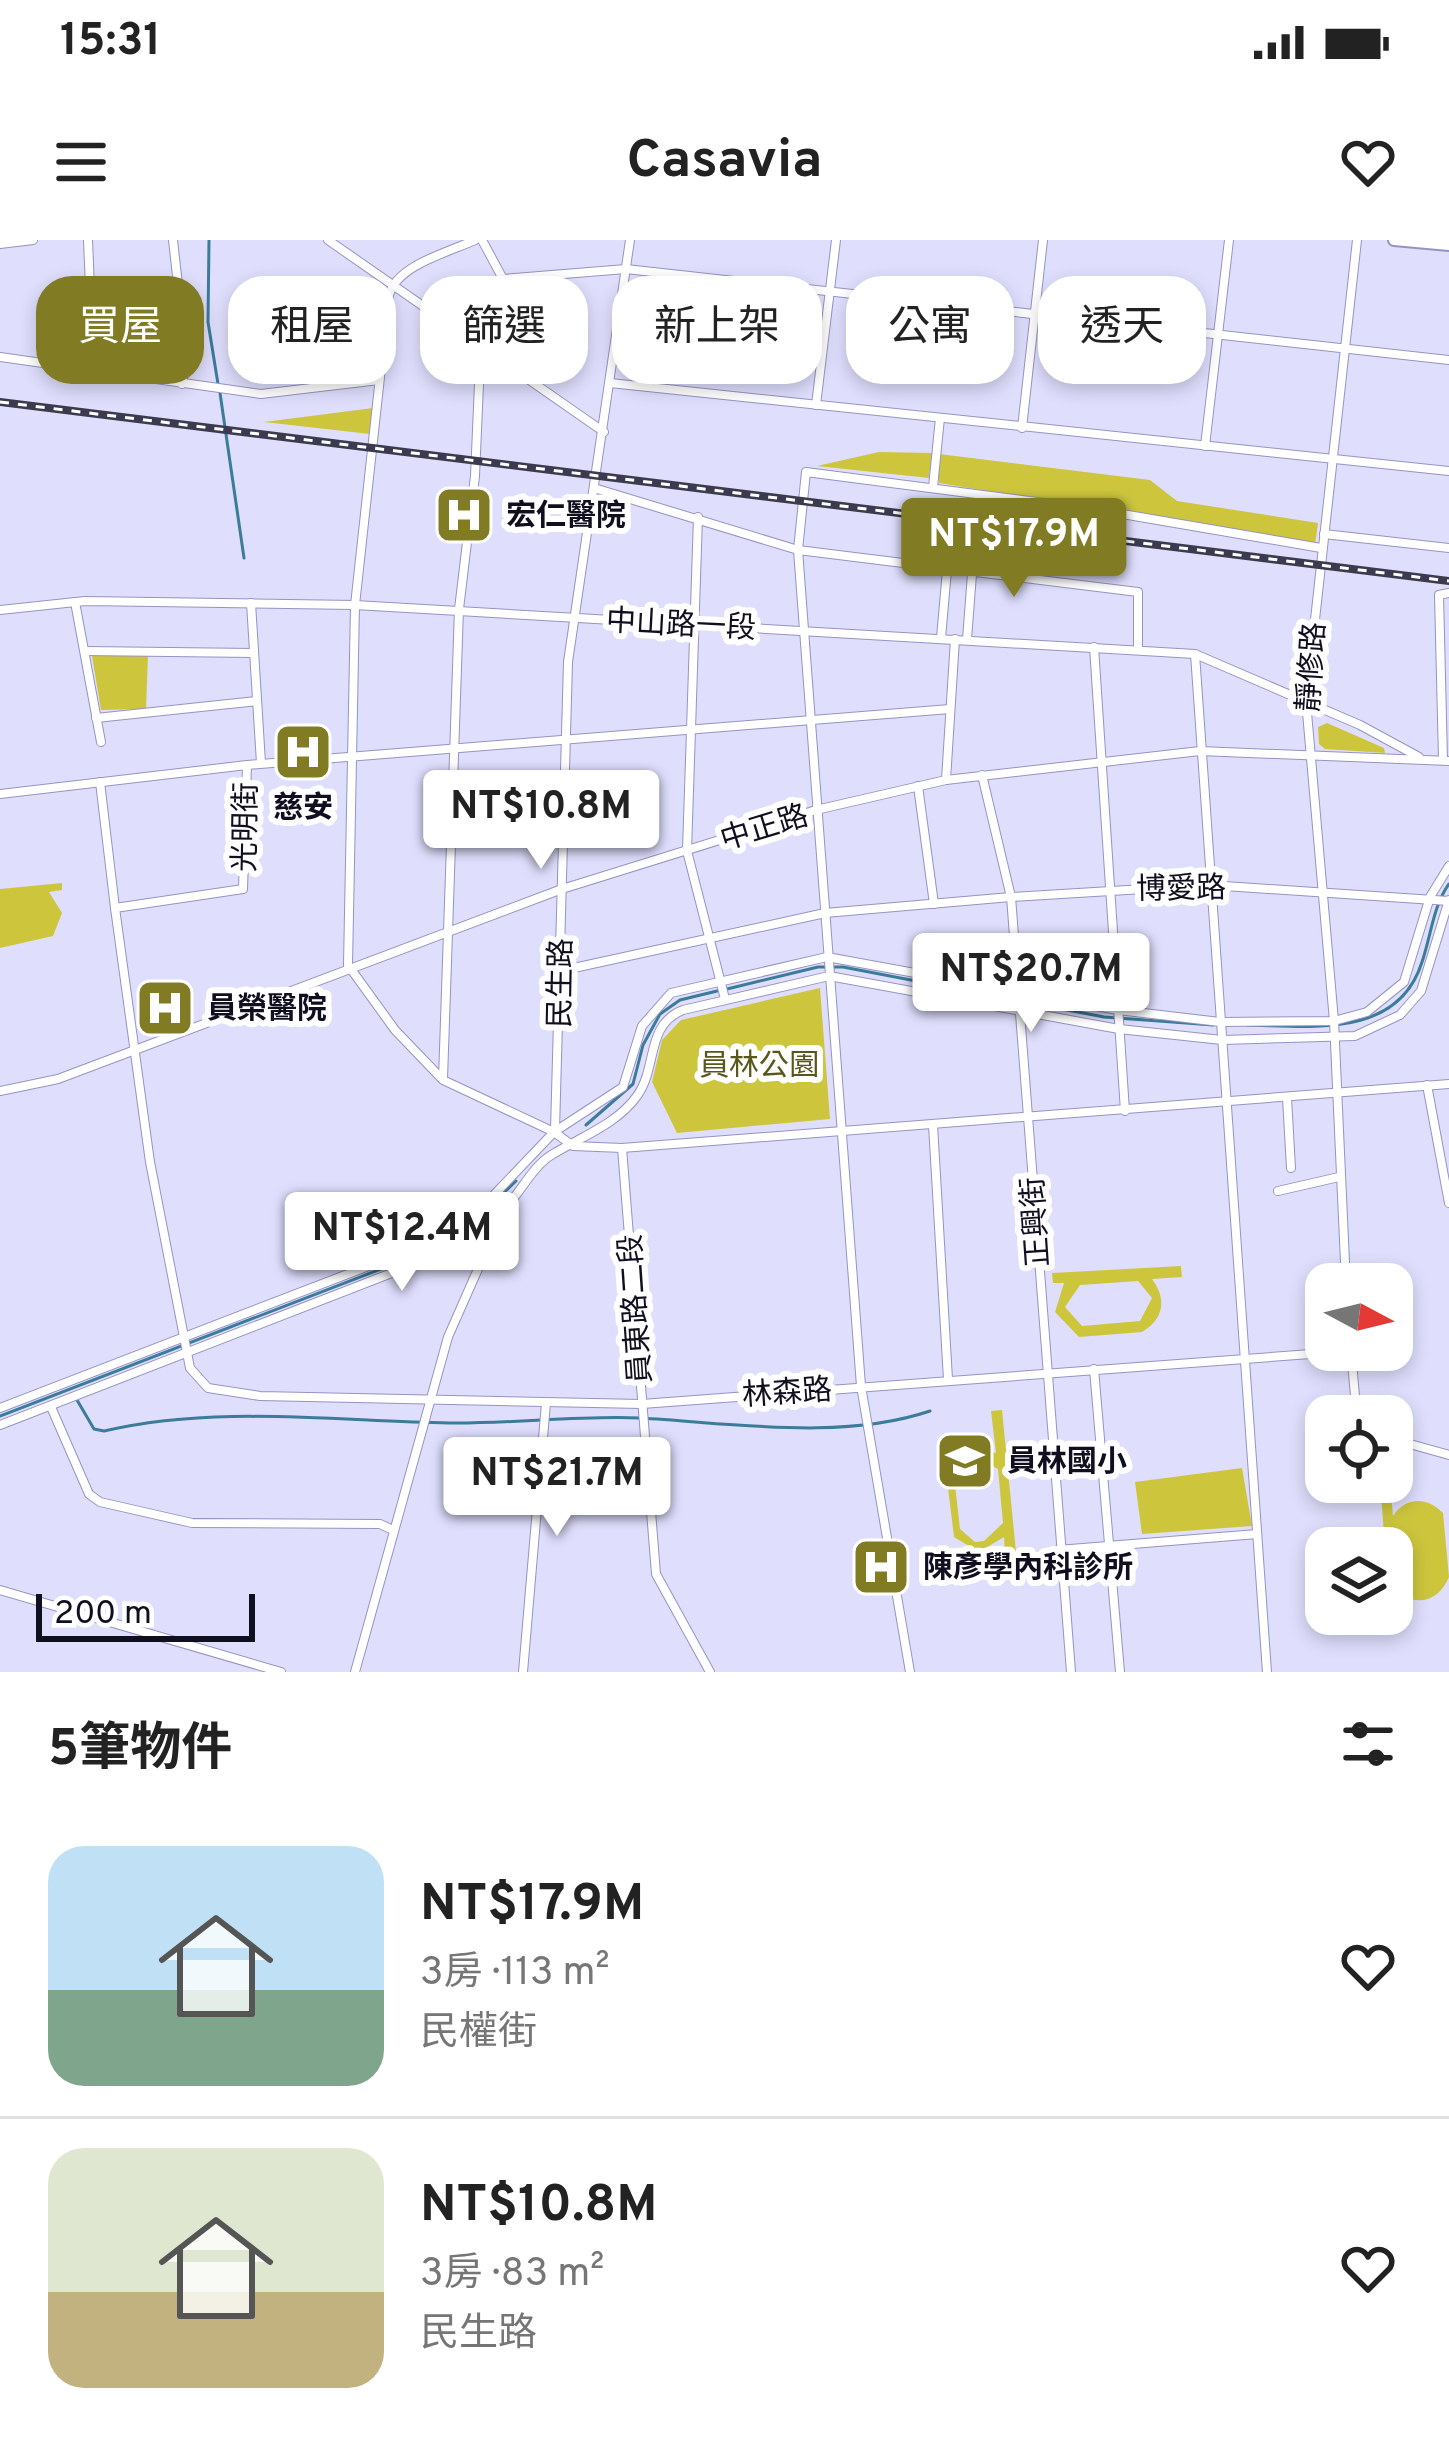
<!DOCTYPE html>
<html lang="zh-TW">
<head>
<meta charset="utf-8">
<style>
	:root { --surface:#fff; --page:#f2f2f2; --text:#222; --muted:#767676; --line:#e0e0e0; --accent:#817c24 }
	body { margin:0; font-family:Overpass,"Noto Sans TC",sans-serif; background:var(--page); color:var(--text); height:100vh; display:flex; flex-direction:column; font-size:45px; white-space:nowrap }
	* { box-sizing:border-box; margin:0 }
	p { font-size:39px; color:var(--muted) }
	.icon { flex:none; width:66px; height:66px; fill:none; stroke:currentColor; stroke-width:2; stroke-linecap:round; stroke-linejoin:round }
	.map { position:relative; height:1432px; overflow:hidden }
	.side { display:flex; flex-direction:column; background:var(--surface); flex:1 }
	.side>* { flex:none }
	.guide { position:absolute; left:36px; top:36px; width:1377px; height:108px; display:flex; gap:24px }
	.needle { width:78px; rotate:97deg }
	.fabs { position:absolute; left:1305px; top:1023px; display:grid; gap:24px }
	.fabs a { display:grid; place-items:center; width:108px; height:108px; border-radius:24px; background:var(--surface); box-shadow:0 6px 18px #0003; font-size:60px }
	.scale { position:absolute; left:36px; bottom:30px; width:219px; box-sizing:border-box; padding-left:12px; border:6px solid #100f20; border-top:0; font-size:33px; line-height:42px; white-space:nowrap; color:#100f20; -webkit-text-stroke:9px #fff; paint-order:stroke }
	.price { position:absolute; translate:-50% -102px; padding:0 27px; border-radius:12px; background:#fff; color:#222; font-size:39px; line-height:78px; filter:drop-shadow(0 3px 6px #0008) }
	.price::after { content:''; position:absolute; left:50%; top:72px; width:36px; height:27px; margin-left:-18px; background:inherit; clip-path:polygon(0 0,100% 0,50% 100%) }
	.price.active { background:var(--accent); color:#fff }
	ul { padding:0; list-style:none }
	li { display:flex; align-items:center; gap:36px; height:300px; padding:0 48px }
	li+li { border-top:3px solid var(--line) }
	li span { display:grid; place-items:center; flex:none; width:336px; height:240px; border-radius:36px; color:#555 }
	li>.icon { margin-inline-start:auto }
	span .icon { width:144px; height:144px; fill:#fffc; stroke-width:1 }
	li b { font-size:51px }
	h2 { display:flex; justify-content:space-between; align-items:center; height:144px; padding:0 48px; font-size:51px }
	.chip { padding:0 42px; border-radius:36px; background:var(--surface); box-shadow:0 6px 18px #0003; font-size:42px; line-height:108px }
	.chip.active { background:var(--accent); color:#fff }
	.status { display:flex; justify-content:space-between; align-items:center; height:84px; padding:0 60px; background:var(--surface); direction:ltr }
	.status svg { height:33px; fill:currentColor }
	header { display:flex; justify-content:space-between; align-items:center; height:156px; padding:0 48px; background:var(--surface); font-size:54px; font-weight:700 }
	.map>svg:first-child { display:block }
	.green { fill:#cdc63d; fill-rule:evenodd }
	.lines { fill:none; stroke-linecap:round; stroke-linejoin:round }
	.stream { stroke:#3b7c9a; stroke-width:3 }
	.minor-casing { stroke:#9693c3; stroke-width:10 }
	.major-casing { stroke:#9693c3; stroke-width:14 }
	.minor { stroke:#fff; stroke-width:8 }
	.major { stroke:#fff; stroke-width:10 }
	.rail-casing { stroke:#3b3a4e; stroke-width:8 }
	.rail { stroke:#fff; stroke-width:3; stroke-dasharray:9; stroke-linecap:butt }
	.labels { text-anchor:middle; stroke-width:12; stroke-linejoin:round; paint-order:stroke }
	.poi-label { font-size:30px; font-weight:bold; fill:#100f20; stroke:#fff; text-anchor:start }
	.street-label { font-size:30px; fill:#100f20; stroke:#fff }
	.park-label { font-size:30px; fill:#5a571c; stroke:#fff }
</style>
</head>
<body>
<div class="status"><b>15:31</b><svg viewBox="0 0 49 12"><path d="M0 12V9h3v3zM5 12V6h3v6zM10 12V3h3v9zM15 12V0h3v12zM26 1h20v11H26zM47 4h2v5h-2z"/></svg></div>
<header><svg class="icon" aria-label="menu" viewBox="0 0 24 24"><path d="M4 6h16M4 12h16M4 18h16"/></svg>Casavia<svg class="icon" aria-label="heart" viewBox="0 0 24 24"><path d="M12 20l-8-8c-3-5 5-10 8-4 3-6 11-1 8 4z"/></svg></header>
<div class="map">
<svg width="1449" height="1432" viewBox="0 0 1449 1432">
	<rect width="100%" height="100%" fill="#dfdefd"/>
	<g class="green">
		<polygon points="373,168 370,194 264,182"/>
		<polygon points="879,212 932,213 929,238 817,226"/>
		<polygon points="939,214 1150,240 1177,261 1318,283 1315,305 939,243"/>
		<polygon points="148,415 146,469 101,470 92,416"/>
		<polygon points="1327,483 1384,508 1385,513 1325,509 1319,504 1318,487"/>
		<polygon points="62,643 62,650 49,652 62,673 53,696 0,708 0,649"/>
		<polygon points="820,748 830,879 677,893 652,842 662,800 681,780"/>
		<path d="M1181,1026L1182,1037L1152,1039C1167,1059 1164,1079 1142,1092L1079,1097L1055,1072L1064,1043H1053L1052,1033ZM1138,1041L1152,1058L1140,1081L1082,1086L1065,1067L1080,1045Z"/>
		<path d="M1002,1170L1016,1312L1005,1313L1004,1297L979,1312L954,1297L946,1231L969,1208L996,1213L991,1171ZM974,1216L998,1229L1003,1283L984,1301L975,1302L960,1289L954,1236L962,1221Z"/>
		<polygon points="1242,1228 1252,1286 1142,1294 1135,1242"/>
		<path d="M1381,1254H1391L1393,1276C1405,1257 1427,1256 1443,1273L1449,1337C1440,1358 1423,1366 1403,1356L1404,1379L1392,1380V1308H1385Z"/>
	</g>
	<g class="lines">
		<g class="stream">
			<polyline points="209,0 208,82 218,144"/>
			<polyline points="220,153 244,318"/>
			<polyline points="727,749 818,727 843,727 1104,777 1213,785"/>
			<path d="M1247,785C1311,786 1398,799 1422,722C1431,696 1433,666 1449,644"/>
			<polyline points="586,885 633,844 643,805 660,774 680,760 717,751"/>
			<path d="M77,1160L94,1189L104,1191C217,1165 334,1181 449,1183C511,1184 581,1175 640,1178C733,1183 841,1201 930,1171"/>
			<polyline points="0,1176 425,1012 479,976 516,941"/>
		</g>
		<defs>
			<g id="minor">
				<polyline points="88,0 92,96 88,130"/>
				<polyline points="173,0 186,117 182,144"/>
				<polyline points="328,0 604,192"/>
				<path d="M475,0C449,12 397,25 389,55L355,365L348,725L395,790L443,840L554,892L573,906L622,908L1449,844"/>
				<polyline points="0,4 33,0"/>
				<polyline points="503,39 626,29 1449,120"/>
				<polyline points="90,57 177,47"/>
				<polyline points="0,117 261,154 379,140"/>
				<polyline points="610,143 1449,231"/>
				<polyline points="816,165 836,0"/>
				<polyline points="1022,188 1043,0"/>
				<polyline points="1205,206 1229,0"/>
				<polyline points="933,247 940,178"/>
				<polyline points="594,248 798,310 1138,352 1138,410"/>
				<polyline points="698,277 687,611 725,759"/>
				<polyline points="1324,294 1449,308"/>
				<polyline points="75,362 101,502"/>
				<polyline points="251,363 261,523"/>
				<polyline points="0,370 85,361 355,365 1195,414 1360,485 1419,517"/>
				<polyline points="941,398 947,330"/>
				<polyline points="967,399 972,334"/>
				<polyline points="1094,407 1125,871"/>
				<polyline points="85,411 254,413"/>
				<polyline points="1195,414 1267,1432"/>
				<polyline points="950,469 247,525 243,649 115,668 150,922 190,1128 208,1148 260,1156 642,1164 1351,1111"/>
				<polyline points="96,478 257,461"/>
				<polyline points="1443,520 1439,355 1449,353"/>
				<polyline points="982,535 1011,657 1071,1432"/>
				<polyline points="946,540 955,399"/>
				<polyline points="100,542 115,668"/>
				<polyline points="918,546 934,664"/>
				<polyline points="0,554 247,525"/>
				<polyline points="560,731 825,673 1011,657 1210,645 1449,661"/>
				<polyline points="443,839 459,369 475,236 480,121 496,100 503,39 482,0"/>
				<polyline points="1427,845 1449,963"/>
				<polyline points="0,851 58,839 562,649 816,570 946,540 1200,511 1449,521"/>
				<polyline points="1287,858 1291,928"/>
				<polyline points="933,885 948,1139"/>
				<polyline points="555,890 568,422 630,0"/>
				<polyline points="622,908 656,1334 710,1432"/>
				<polyline points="1278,951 1339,937"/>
				<polyline points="1346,1044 1334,781 1306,461 1357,0"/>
				<polyline points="1351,1111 1355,1156 1370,1176"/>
				<polyline points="1094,1129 1120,1432"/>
				<polyline points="51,1167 89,1254 100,1262 192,1283 380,1284 393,1290"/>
				<polyline points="0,1168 436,1000 492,957 554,892 623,847 642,786 671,753 827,717 1118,770 1220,782 1334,781 1367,772 1404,742 1430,657 1449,626"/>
				<path d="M0,1185L451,1010C468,997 488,984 503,970C521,953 532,926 553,914C581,897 617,884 637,856C658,827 645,785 683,770L829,736L1119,789L1222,800L1355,796L1400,775L1421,751L1449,660"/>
				<polyline points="1392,1199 1449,1215"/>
				<polyline points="1058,1310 1257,1294"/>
				<polyline points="0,1350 281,1432"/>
				<polyline points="355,1432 448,1097 504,970"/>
				<polyline points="523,1432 546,1163"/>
				<polyline points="910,1432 861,1146 798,310 806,232 1099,270 1321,308"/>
			</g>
			<polyline id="major" points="1394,0 1449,5"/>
		</defs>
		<use href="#minor" class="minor-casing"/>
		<use href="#major" class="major-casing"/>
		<use href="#minor" class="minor"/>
		<use href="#major" class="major"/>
		<defs>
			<polyline id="rail" points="0,162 1449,341"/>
		</defs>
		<use href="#rail" class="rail-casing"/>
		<use href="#rail" class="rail"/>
	</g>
	<defs>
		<symbol id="hospital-square" viewBox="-11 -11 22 22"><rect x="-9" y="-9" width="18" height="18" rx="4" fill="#817c24" stroke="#fff"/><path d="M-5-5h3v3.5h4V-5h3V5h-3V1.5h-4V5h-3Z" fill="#fff"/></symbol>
		<symbol id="school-square" viewBox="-11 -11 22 22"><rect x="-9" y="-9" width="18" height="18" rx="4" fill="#817c24" stroke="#fff"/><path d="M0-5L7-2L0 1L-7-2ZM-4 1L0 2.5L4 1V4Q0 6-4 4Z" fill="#fff"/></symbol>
	</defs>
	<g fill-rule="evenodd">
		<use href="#hospital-square" x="431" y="242" width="66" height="66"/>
		<use href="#hospital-square" x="270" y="479" width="66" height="66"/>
		<use href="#hospital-square" x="132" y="735" width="66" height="66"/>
		<use href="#school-square" x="932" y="1188" width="66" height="66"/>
		<use href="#hospital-square" x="848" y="1294" width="66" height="66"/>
	</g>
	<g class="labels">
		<g class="poi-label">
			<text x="506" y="285">宏仁醫院</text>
			<text x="303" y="577" text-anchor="middle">慈安</text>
			<text x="207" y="778">員榮醫院</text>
			<text x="1007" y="1231">員林國小</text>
			<text x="923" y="1337">陳彥學內科診所</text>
		</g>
		<g class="street-label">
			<text transform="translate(681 384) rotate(3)" y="10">中山路一段</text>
			<text transform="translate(1311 427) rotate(-86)" y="10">靜修路</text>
			<text transform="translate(245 587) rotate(-89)" y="10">光明街</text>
			<text transform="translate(764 587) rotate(-17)" y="10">中正路</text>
			<text transform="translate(1181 648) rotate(-1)" y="10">博愛路</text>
			<text transform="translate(560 743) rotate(-89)" y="10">民生路</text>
			<text transform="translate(1035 982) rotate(-94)" y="10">正興街</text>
			<text transform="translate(635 1069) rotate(-94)" y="10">員東路二段</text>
			<text transform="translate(787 1152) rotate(-4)" y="10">林森路</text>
		</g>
		<g class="park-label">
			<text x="759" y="835">員林公園</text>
		</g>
	</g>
</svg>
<div class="fabs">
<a><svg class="needle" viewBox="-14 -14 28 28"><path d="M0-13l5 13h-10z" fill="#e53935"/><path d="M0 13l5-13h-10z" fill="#767676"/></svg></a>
<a><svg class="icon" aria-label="locate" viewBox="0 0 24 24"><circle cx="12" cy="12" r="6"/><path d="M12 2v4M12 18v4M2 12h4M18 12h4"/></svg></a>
<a><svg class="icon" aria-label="layers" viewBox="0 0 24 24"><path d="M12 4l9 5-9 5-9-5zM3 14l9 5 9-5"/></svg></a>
</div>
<div class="scale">200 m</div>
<b class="price active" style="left:1014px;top:360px">NT$17.9M</b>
<b class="price" style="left:541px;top:632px">NT$10.8M</b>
<b class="price" style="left:1031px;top:795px">NT$20.7M</b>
<b class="price" style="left:402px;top:1054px">NT$12.4M</b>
<b class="price" style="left:557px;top:1299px">NT$21.7M</b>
<div class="guide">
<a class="chip active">買屋</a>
<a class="chip">租屋</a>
<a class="chip">篩選</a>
<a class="chip">新上架</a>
<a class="chip">公寓</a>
<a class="chip">透天</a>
</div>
</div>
<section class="side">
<h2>5筆物件<svg class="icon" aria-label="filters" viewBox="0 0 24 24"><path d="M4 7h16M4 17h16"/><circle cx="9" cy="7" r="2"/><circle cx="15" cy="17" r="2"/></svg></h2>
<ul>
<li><span style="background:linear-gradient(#bfe0f5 60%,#7fa58c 0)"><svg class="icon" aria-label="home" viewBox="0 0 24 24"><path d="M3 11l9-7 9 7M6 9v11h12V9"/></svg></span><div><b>NT$17.9M</b><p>3房 · 113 m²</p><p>民權街</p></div><svg class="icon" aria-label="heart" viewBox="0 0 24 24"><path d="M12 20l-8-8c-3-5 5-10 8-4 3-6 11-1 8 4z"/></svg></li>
<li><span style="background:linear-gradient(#dfe7d0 60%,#c2b280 0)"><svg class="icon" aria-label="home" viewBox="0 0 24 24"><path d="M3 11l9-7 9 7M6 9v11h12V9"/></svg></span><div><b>NT$10.8M</b><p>3房 · 83 m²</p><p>民生路</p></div><svg class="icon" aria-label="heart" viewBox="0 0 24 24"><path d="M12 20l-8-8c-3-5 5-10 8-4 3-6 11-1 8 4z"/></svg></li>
</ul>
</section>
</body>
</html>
